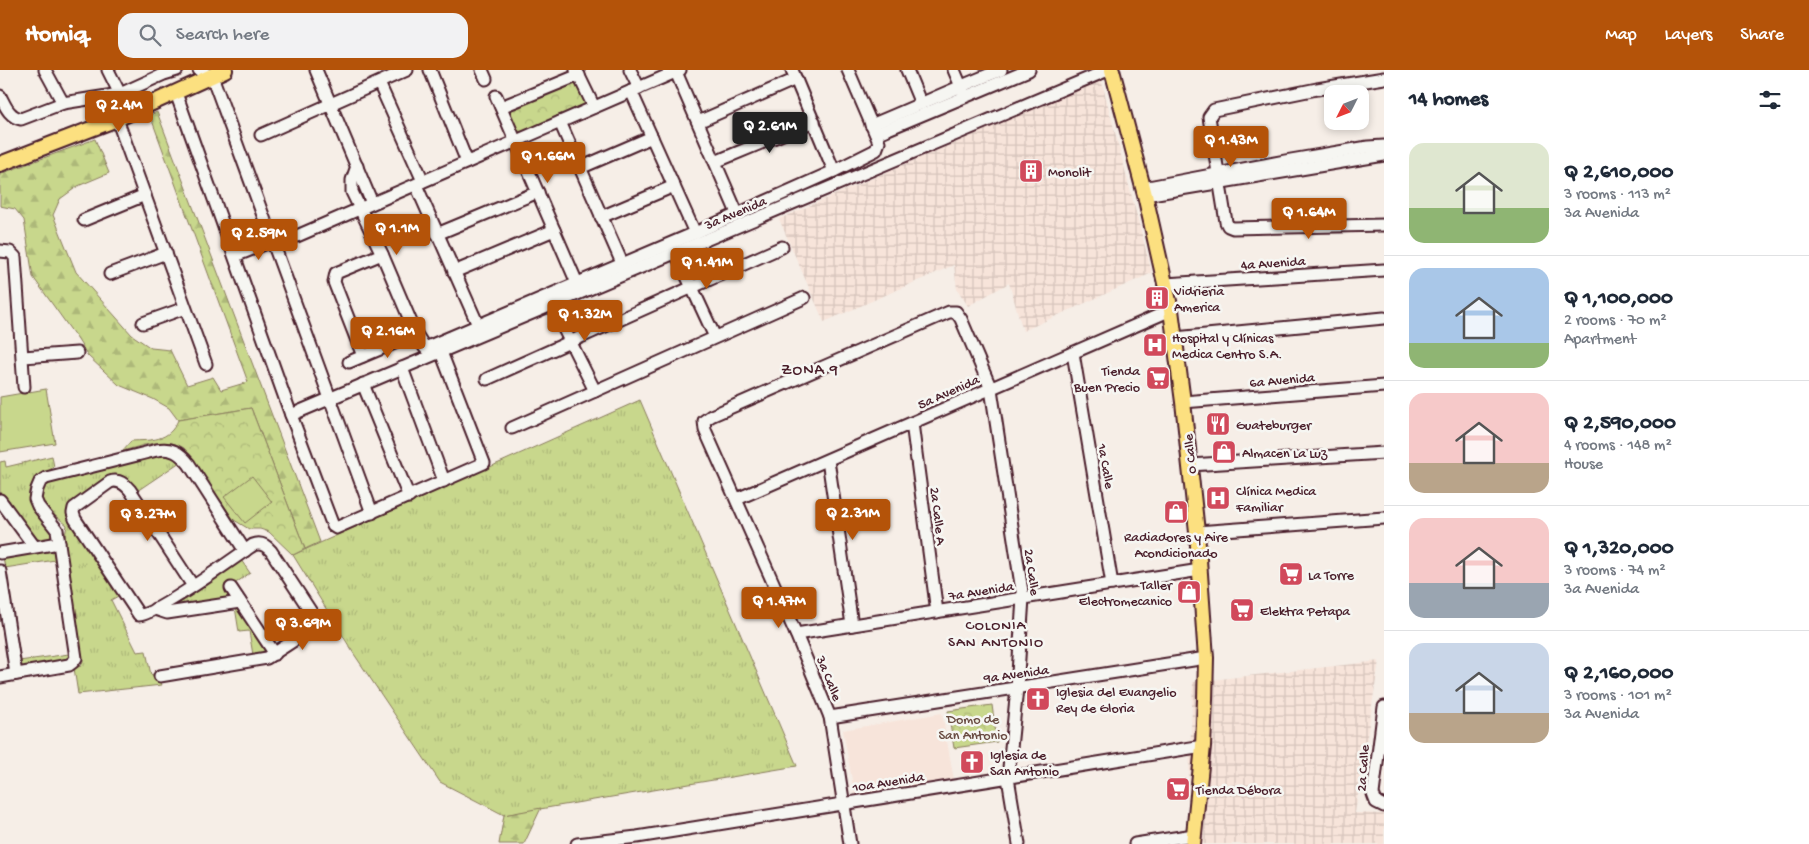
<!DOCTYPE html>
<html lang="en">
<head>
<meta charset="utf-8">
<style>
	:root { --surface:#fff; --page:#f2f2f3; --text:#1f2937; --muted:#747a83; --line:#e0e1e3; --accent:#b45309 }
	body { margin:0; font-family:"Gochi Hand",sans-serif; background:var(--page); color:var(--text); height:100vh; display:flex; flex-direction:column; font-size:19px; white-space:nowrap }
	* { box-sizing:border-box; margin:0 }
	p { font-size:16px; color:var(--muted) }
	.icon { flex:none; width:28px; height:28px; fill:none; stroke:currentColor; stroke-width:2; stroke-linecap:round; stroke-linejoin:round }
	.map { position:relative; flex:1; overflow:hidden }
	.drawer { display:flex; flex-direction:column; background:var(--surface); width:425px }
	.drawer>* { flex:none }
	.needle { width:32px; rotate:228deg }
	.controls { position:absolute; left:1324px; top:15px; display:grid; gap:10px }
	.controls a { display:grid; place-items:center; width:45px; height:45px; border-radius:10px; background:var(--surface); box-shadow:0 2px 8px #0003; font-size:25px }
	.price { position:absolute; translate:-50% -42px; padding:0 11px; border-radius:5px; background:var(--accent); color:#fff; font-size:16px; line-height:32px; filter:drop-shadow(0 1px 2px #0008) }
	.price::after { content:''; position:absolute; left:50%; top:30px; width:15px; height:11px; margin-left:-8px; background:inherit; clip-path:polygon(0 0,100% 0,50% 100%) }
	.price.on { background:#222; color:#fff }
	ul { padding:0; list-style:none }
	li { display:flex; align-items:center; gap:15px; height:125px; padding:0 25px }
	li+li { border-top:1px solid var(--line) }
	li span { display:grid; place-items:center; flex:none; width:140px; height:100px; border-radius:15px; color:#555 }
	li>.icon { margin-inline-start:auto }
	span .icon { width:60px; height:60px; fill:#fffc; stroke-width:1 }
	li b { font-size:21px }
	h2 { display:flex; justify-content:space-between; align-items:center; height:60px; padding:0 25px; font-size:21px }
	header { display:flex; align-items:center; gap:30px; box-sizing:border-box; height:70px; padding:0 25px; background:var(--accent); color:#fff }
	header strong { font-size:24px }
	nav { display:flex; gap:28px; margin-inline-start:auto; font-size:18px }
	.search { width:350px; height:45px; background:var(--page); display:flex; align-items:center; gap:12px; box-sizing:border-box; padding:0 18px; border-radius:15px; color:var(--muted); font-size:19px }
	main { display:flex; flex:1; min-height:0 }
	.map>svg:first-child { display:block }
	.built { fill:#f7e4da }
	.industrial { fill:url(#industrial-grid) }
	.grass { fill:url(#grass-tufts); stroke:#897b5c }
	.forest { fill:url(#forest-firs); stroke:#897b5c }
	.park { fill:url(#park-crowns); stroke:#897b5c }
	.garden { fill:#c8d78c; stroke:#897b5c }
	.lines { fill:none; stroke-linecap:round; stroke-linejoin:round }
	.minor-casing { stroke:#4a1f2b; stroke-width:15 }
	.major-casing { stroke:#4a1f2b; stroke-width:18 }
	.minor { stroke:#f6f6f2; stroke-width:11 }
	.major { stroke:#fce080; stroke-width:14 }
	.labels { text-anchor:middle; stroke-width:5; stroke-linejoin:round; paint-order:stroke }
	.poi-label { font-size:14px; fill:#4a1f2b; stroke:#f6f6f2; text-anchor:start }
	.street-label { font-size:14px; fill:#4a1f2b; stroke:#f6f6f2 }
	.park-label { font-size:14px; fill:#6a4d43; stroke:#f6f6f2 }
	.neighbourhood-label { font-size:15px; letter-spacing:1px; fill:#4a1f2b; stroke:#f6f6f2 }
	.quarter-label { font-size:16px; letter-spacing:1px; fill:#4a1f2b; stroke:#f6f6f2 }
</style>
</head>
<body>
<header>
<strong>Homiq</strong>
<div class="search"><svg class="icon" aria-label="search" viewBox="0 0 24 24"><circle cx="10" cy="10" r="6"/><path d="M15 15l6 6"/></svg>Search here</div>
<nav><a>Map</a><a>Layers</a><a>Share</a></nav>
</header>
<main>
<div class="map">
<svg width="1384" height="774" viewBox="0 0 1384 774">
	<defs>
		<pattern id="industrial-grid" width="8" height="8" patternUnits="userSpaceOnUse" patternTransform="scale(1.25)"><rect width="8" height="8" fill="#f7e4da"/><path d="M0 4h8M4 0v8" fill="none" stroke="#d5c3bb"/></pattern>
		<pattern id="grass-tufts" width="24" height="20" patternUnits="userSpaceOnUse" patternTransform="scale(1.25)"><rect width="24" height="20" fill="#c8d78c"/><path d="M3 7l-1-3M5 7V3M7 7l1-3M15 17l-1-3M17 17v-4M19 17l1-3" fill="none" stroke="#adb879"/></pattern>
		<pattern id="forest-firs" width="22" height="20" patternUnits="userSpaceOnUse" patternTransform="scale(1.25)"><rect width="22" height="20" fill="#c8d78c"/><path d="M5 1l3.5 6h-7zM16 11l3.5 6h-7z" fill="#adb879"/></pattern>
		<pattern id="park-crowns" width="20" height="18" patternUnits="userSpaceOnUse" patternTransform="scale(1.25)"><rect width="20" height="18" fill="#c8d78c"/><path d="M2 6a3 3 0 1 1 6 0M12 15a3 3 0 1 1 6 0" fill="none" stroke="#adb879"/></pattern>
	</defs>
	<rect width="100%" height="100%" fill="#f6eee7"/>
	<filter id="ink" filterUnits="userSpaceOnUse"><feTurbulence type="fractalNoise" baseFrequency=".02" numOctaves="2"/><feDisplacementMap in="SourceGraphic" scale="10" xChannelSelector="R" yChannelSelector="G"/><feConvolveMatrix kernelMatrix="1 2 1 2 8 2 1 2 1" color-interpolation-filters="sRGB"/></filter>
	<g filter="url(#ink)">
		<polygon class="built" points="942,643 954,710 855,727 843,660"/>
		<g class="industrial">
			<polygon points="1101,9 1152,203 1023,261 1009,213 968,236 957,219 954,195 824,252 779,149"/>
			<polygon points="1379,591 1355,743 1384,744 1384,774 1185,774 1187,759 1193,612"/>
		</g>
		<g class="grass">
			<polygon points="640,330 797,696 504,745 440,712 354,584 293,485"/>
			<polygon points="160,385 170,385 180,392 137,421 106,410 72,433 120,525 111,530 137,582 146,581 151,605 153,604 155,611 161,613 162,615 78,624 74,598 81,596 83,591 64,472 67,455 44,437 40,425 43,418 52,412"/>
			<path d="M52,386L54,397C33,410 18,420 38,445C43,450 49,456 52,463L49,469L39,471L35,470L0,424V392L5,391L6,397Z"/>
			<polygon points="241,490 250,503 227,519 230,528 171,537"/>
		</g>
		<g class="forest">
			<polygon points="157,42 320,472 305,479 251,338 178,350 169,338 153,329 119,315 88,286 78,270 33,207 24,150 15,139 0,136 0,104 95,69 109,103 78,116 60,129 53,145 76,202 132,265 151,278 170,280 187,315 213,307 221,320 248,312 150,45"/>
			<polygon points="541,738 524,774 499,774 504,745"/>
		</g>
		<g class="park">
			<polygon points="575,10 586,35 518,64 507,40"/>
			<path d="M251,338L305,479L293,485L269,462L260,459H249L234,450L184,378C164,366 143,376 122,381L131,371C151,370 169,372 178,350Z"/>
			<polygon points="992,635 997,672 954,678 948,641"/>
		</g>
		<g class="garden">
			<polygon points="46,319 55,373 0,382 0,327"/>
			<polygon points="252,406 272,432 245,453 224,427"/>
			<polygon points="53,480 55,490 5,498 3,487"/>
			<polygon points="235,537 238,537 267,581 265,583 253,585 249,561 239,562"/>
			<polygon points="69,584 70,589 20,597 19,591"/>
		</g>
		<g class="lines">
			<defs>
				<g id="minor">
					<polyline points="45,0 63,33"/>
					<polyline points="108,0 120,24"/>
					<polyline points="199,0 212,6 372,443"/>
					<polyline points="316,0 372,133"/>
					<polyline points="430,0 467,92"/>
					<polyline points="482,0 486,9"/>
					<polyline points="576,0 594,37"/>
					<polyline points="630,0 639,18"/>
					<polyline points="792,0 834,101"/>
					<polyline points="907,0 921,34"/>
					<polyline points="954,0 963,21"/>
					<polyline points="676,2 737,143"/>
					<polyline points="1384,8 1317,19 1214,40 1209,47 1226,152 1228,156 1233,158 1384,155"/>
					<polyline points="379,13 423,111"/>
					<polyline points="631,21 695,163"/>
					<polyline points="176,23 291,345 333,456 336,458 484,393 441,282"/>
					<path d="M0,26C5,35 9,47 21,49L63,33L120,24L164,4L177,0"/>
					<polyline points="496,26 577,213"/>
					<polyline points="501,37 579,5"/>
					<polyline points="117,49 206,294"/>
					<polyline points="560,52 622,193"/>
					<polyline points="698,52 796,9"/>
					<path d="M871,55C915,37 957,17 1001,0"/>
					<polyline points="876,64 1029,0"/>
					<polyline points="261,65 407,0"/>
					<polyline points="715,92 814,51"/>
					<polyline points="357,96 352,110 352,122 382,184 416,264 425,278 695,163 834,101 876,80 879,72 848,0"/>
					<polyline points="580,98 652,67"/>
					<polyline points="416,115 478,255"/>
					<polyline points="1143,118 1285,91 1368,77 1384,76"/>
					<polyline points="1151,124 1384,85"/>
					<polyline points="601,147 674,116"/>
					<polyline points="84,150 145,125"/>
					<polyline points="437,164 538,122"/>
					<polyline points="297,166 680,0"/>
					<polyline points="0,181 10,182 15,187 24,317"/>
					<polyline points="676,183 715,267"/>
					<polyline points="235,186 272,171"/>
					<polyline points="454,202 554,160"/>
					<polyline points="110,204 166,183"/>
					<polyline points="1165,214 1384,200"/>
					<polyline points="552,235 595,321"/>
					<polyline points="143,253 185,238"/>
					<polyline points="1175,268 1384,248"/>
					<polyline points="1073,283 1112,514"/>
					<polyline points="363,286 334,212 336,203 382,184"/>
					<polyline points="23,287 77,283"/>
					<polyline points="349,292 416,264"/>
					<polyline points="402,298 444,411"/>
					<polyline points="487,309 782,177"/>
					<polyline points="363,314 409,427"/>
					<polyline points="1183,332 1384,316"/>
					<polyline points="291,345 1108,0"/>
					<polyline points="912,353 937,542"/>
					<polyline points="512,358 804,228"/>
					<polyline points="828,390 852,555"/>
					<polyline points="1190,395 1384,383"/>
					<polyline points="737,429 1171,240"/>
					<polyline points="0,430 34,476"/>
					<polyline points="1197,462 1384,448"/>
					<polyline points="0,483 59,473"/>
					<polyline points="0,501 16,604"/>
					<polyline points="231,518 275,584"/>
					<polyline points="155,539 167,543 240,532"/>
					<polyline points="796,564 1200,500"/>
					<path d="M160,606L267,588L313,558L316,553L315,548L271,481C266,475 260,472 253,475C236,487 154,546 139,545L75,449L73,443L74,438L110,412C118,409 125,414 130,420L193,516"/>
					<path d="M0,607L69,595L73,592L76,588L57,460L38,436L35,429L37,419L40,412L46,408L157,380C172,377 180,383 189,394L245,481"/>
					<polyline points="1384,637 1373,724 1376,732 1384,736"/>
					<polyline points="830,647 1206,588"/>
					<polyline points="577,774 637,767 1203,676"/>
					<polyline points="850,774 830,647 796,564 705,360 704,351 711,346 949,242 956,242 961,249 991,319 1023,528 1017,618 1008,708 1019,774"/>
					<polyline points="1135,774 1194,765"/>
				</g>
				<g id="major">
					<polyline points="1112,0 1145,125 1171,240 1183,332 1197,462 1206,588 1205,630 1203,676 1193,774"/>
					<polyline points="0,94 117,49 225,0"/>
				</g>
			</defs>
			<use href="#minor" class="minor-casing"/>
			<use href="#major" class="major-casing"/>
			<use href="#minor" class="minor"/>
			<use href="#major" class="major"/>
		</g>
	</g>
	<defs>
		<symbol id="building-square" viewBox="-11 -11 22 22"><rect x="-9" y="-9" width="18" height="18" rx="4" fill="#d1495b" stroke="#f6f6f2"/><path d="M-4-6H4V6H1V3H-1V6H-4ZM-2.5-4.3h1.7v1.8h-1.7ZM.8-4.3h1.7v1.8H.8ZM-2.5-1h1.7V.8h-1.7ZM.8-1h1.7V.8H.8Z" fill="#fff"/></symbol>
		<symbol id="hospital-square" viewBox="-11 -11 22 22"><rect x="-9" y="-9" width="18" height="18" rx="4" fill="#d1495b" stroke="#f6f6f2"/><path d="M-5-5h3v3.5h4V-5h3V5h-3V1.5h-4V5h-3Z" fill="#fff"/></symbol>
		<symbol id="supermarket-square" viewBox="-11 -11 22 22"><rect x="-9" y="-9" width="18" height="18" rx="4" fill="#d1495b" stroke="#f6f6f2"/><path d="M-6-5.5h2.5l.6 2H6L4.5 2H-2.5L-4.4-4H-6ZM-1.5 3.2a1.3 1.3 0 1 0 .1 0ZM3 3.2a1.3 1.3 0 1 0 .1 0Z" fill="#fff"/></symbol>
		<symbol id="restaurant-square" viewBox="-11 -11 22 22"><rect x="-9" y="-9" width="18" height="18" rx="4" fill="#d1495b" stroke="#f6f6f2"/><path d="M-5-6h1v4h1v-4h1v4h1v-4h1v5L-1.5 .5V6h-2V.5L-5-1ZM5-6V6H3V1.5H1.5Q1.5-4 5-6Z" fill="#fff"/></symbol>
		<symbol id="shop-square" viewBox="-11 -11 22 22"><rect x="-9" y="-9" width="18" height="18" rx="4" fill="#d1495b" stroke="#f6f6f2"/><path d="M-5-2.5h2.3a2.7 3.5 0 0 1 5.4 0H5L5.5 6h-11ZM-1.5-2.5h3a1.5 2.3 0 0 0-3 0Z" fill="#fff"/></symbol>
		<symbol id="church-square" viewBox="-11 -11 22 22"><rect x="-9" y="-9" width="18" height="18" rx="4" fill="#d1495b" stroke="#f6f6f2"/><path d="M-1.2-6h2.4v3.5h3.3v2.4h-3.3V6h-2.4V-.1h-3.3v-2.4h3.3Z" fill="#fff"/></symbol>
	</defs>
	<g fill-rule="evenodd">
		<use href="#building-square" x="1017" y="87" width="28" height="28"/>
		<use href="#building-square" x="1143" y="214" width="28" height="28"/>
		<use href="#hospital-square" x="1141" y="261" width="28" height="28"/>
		<use href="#supermarket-square" x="1144" y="294" width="28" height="28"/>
		<use href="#restaurant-square" x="1204" y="340" width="28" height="28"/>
		<use href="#shop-square" x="1210" y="368" width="28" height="28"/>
		<use href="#hospital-square" x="1204" y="414" width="28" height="28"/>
		<use href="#shop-square" x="1162" y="428" width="28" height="28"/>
		<use href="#supermarket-square" x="1277" y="490" width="28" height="28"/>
		<use href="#shop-square" x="1175" y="508" width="28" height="28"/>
		<use href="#supermarket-square" x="1228" y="526" width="28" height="28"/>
		<use href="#church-square" x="1024" y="615" width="28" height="28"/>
		<use href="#church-square" x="958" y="678" width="28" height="28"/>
		<use href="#supermarket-square" x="1164" y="705" width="28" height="28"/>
	</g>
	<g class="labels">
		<g class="poi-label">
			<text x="1048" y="106">Monolit</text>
			<text x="1174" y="225">Vidrieria<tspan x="1174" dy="16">America</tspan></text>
			<text x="1172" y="272">Hospital y Clínicas<tspan x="1172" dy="16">Medica Centro S.A.</tspan></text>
			<text x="1140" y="305" text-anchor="end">Tienda<tspan x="1140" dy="16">Buen Precio</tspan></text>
			<text x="1236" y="359">Guateburger</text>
			<text x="1242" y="387">Almacen La Luz</text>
			<text x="1236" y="425">Clínica Medica<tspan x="1236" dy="16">Familiar</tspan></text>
			<text x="1176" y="471" text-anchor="middle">Radiadores y Aire<tspan x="1176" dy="16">Acondicionado</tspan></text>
			<text x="1308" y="509">La Torre</text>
			<text x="1172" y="519" text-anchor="end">Taller<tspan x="1172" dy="16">Electromecanico</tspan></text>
			<text x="1260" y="545">Elektra Petapa</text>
			<text x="1056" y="626">Iglesia del Evangelio<tspan x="1056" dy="16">Rey de Gloria</tspan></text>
			<text x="990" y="689">Iglesia de<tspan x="990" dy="16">San Antonio</tspan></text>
			<text x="1196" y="724">Tienda Débora</text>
		</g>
		<g class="street-label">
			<text transform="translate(735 142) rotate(-23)" y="5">3a Avenida</text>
			<text transform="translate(1273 192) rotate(-4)" y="5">4a Avenida</text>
			<text transform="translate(1282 309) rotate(-5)" y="5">6a Avenida</text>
			<text transform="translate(948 321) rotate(-24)" y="5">5a Avenida</text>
			<text transform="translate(1189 384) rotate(-96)" y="5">0 Calle</text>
			<text transform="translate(1107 396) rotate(80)" y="5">1a Calle</text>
			<text transform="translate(939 446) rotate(83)" y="5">2a Calle A</text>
			<text transform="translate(1033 502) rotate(82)" y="5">2a Calle</text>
			<text transform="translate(981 520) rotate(-9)" y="5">7a Avenida</text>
			<text transform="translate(1016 603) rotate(-8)" y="5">9a Avenida</text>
			<text transform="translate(830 608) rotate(68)" y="5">3a Calle</text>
			<text transform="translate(1362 698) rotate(-86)" y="5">2a Calle</text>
			<text transform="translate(888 711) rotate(-9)" y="5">10a Avenida</text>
		</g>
		<g class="park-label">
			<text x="973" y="653">Domo de<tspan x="973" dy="16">San Antonio</tspan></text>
		</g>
		<g class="neighbourhood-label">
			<text x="996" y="559">COLONIA<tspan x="996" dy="17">SAN ANTONIO</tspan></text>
		</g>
		<g class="quarter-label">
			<text x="810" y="304">ZONA 9</text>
		</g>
	</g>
</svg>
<div class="controls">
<a><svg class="needle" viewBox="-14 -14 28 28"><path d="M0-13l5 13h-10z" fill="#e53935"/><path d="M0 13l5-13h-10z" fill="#747a83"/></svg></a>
</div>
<b class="price" style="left:119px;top:63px">Q 2.4M</b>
<b class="price on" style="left:770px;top:84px">Q 2.61M</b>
<b class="price" style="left:1231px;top:98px">Q 1.43M</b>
<b class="price" style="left:548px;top:114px">Q 1.66M</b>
<b class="price" style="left:1309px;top:170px">Q 1.64M</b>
<b class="price" style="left:397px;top:186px">Q 1.1M</b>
<b class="price" style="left:259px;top:191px">Q 2.59M</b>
<b class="price" style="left:707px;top:220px">Q 1.41M</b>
<b class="price" style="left:585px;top:272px">Q 1.32M</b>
<b class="price" style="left:388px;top:289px">Q 2.16M</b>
<b class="price" style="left:853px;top:471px">Q 2.31M</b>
<b class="price" style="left:148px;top:472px">Q 3.27M</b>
<b class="price" style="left:779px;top:559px">Q 1.47M</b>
<b class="price" style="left:303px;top:581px">Q 3.69M</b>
</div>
<section class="drawer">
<h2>14 homes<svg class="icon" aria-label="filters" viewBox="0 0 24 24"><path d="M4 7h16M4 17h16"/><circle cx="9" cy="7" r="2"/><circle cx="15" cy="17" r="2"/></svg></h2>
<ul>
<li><span style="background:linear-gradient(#dfe7d0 65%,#8fb573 0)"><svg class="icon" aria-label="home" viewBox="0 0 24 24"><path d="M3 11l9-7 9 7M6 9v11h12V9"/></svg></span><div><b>Q 2,610,000</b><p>3 rooms · 113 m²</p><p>3a Avenida</p></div></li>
<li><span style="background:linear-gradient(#a9c7e8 75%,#8fb573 0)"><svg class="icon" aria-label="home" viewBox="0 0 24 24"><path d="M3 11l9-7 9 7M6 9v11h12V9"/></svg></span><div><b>Q 1,100,000</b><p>2 rooms · 70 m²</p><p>Apartment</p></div></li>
<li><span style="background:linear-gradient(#f6c9c9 70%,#b9a48a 0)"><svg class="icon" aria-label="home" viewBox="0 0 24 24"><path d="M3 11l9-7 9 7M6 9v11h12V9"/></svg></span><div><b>Q 2,590,000</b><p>4 rooms · 148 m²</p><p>House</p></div></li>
<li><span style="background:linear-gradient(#f6c9c9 65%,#9aa5b1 0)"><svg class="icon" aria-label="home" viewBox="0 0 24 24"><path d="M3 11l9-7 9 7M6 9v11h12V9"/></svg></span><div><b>Q 1,320,000</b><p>3 rooms · 74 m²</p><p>3a Avenida</p></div></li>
<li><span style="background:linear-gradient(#c9d6e8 70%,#b9a48a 0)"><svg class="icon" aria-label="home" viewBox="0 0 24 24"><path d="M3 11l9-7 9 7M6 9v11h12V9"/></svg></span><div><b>Q 2,160,000</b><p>3 rooms · 101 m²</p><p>3a Avenida</p></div></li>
</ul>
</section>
</main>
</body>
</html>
